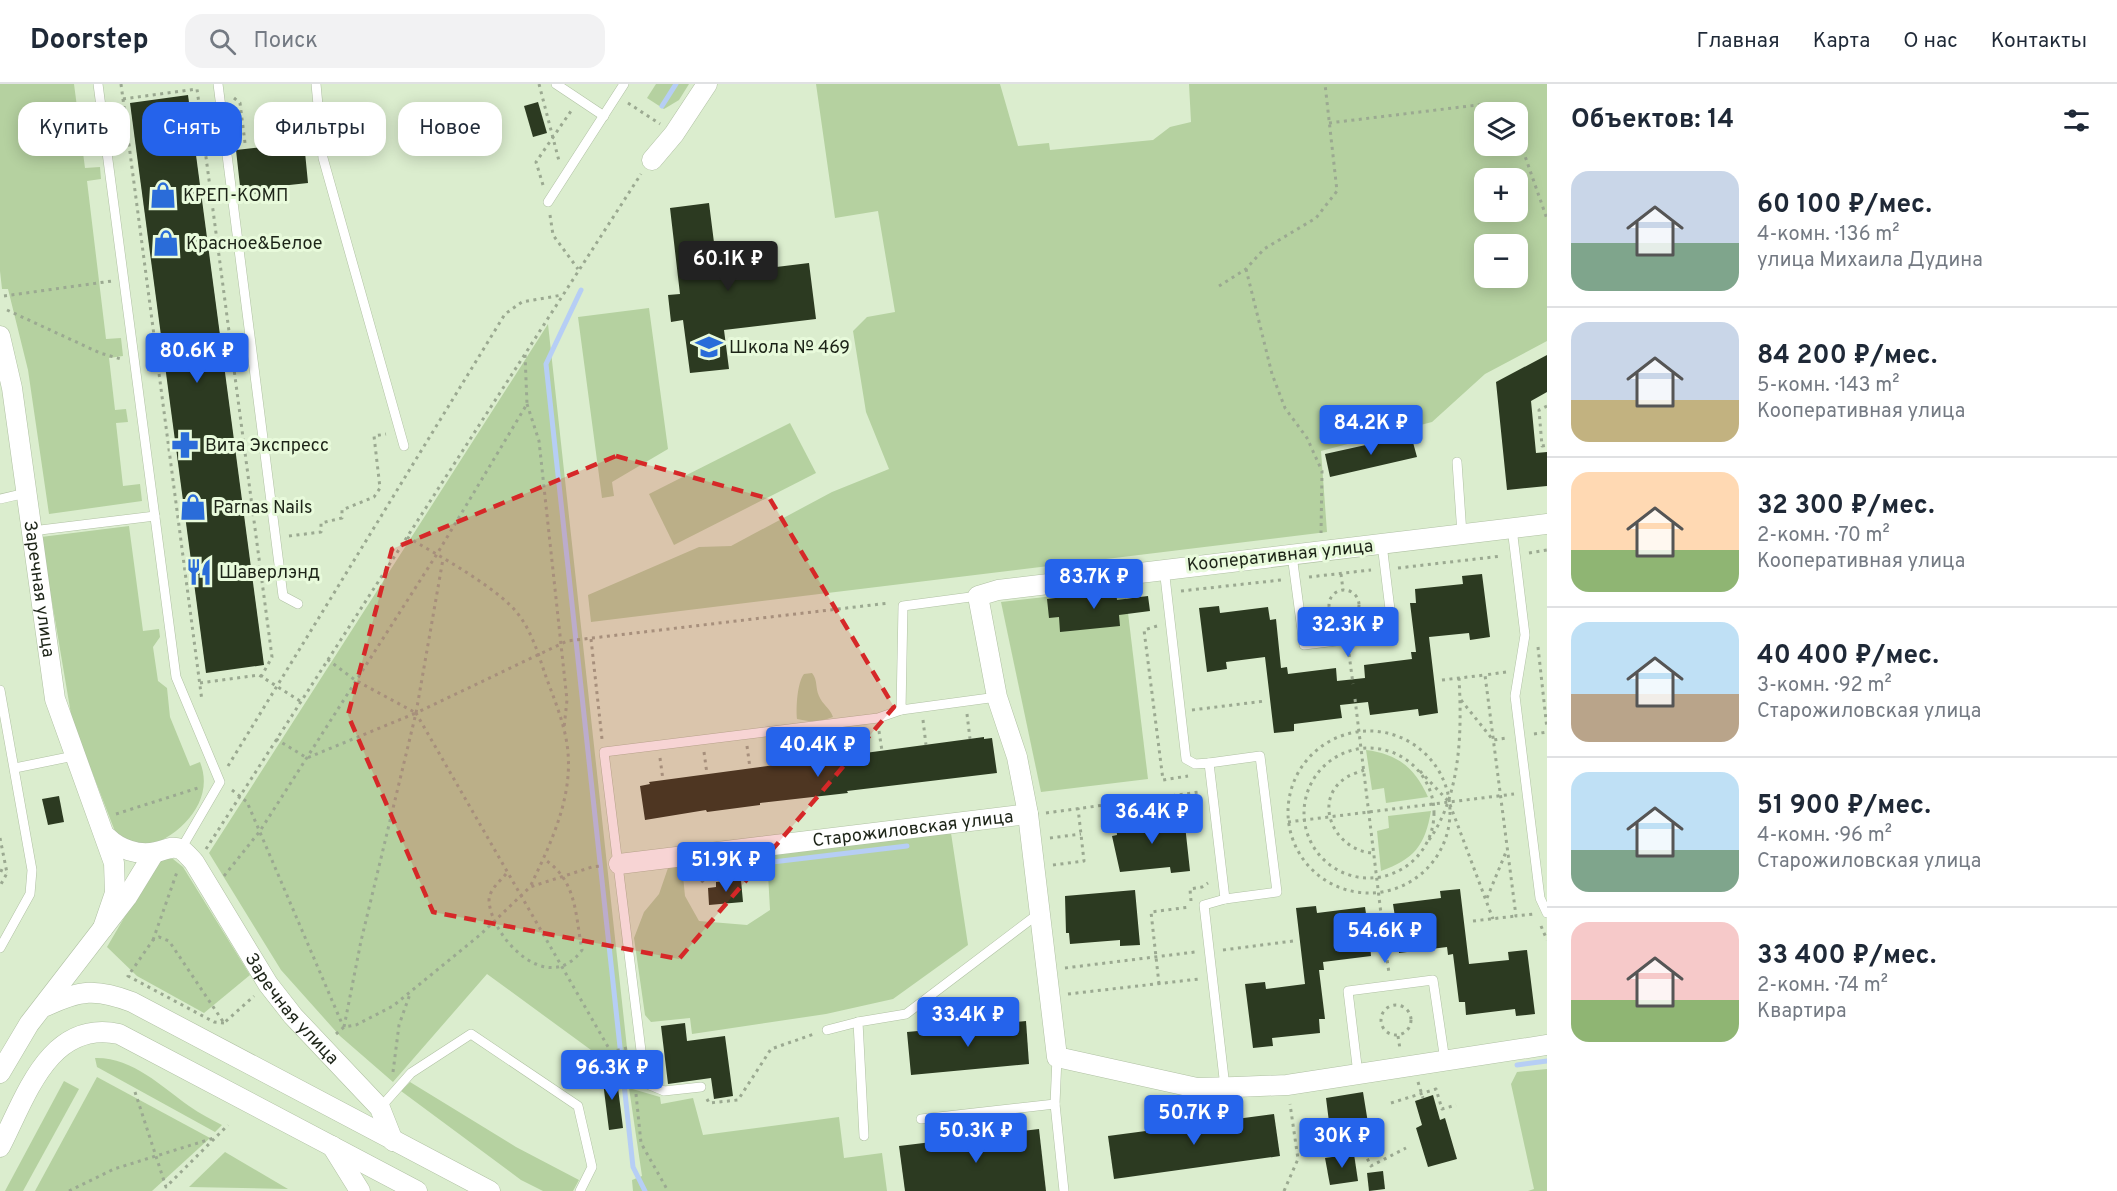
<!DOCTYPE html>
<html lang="ru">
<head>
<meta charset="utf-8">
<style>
	:root { --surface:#fff; --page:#f2f2f3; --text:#1f2937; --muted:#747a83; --line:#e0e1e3; --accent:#2563eb }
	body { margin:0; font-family:Overpass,sans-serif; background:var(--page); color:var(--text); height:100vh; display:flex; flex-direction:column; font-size:22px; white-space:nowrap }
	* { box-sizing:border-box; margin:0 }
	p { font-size:20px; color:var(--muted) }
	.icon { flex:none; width:33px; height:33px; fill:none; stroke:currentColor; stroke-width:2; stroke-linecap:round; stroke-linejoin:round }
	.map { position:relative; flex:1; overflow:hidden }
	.sheet { display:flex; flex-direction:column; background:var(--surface); width:570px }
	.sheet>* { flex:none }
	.banner { position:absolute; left:18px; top:18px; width:570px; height:54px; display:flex; gap:12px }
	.tools { position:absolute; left:1474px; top:18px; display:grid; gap:12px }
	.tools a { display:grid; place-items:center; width:54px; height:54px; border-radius:12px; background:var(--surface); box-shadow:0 3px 15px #0003; font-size:30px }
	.price { position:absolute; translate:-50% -51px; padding:0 14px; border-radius:6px; background:var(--accent); color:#fff; font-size:20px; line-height:39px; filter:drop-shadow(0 2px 3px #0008) }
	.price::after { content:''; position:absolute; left:50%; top:36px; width:18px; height:14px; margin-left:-9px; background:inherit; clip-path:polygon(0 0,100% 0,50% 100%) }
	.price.current { background:#222; color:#fff }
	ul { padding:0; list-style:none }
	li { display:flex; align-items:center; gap:18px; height:150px; padding:0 24px }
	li+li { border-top:2px solid var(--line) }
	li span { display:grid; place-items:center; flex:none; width:168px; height:120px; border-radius:18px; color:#555 }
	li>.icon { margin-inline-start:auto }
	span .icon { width:72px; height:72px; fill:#fffc; stroke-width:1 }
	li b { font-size:26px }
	h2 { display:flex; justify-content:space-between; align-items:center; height:72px; padding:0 24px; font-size:26px }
	.pill { padding:0 21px; border-radius:18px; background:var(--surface); box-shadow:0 3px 15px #0003; font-size:21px; line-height:54px }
	.pill.current { background:var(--accent); color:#fff }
	header { display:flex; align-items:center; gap:36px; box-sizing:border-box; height:84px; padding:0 30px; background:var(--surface); border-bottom:2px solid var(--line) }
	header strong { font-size:28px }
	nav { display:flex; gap:33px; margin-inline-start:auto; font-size:21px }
	.search { width:420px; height:54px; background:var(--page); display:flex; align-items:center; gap:15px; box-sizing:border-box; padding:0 21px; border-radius:18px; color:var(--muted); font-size:22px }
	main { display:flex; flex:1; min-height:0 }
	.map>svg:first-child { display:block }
	.green { fill:#b5d1a0; fill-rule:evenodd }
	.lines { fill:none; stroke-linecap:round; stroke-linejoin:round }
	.stream { stroke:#b6cef5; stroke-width:5 }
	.building { fill:#2c3a21 }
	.lane-casing { stroke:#b0c1a3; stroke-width:10 }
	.street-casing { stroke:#b0c1a3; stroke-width:21 }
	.path { stroke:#9ba991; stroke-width:3; stroke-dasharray:3 4.5; stroke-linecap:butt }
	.lane { stroke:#fff; stroke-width:9 }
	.street { stroke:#fff; stroke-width:20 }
	.marked { fill:#d62828; fill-opacity:0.2; stroke:#d62828; stroke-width:4.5; stroke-dasharray:12 8; stroke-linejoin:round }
	.labels { text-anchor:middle; stroke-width:6; stroke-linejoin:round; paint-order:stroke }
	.poi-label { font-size:18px; fill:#1d2418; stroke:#e8fadb; text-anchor:start }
	.street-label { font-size:18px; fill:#1d2418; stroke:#e8fadb }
</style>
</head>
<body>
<header>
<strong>Doorstep</strong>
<div class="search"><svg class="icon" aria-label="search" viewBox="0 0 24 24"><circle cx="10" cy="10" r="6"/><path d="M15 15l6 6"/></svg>Поиск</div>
<nav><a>Главная</a><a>Карта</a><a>О нас</a><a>Контакты</a></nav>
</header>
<main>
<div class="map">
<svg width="1547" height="1107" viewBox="0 0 1547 1107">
	<rect width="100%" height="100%" fill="#dbedce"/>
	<g class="green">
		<polygon points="0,0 74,0 85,84 100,83 101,95 87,97 106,255 121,254 123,272 109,274 115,326 126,325 128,338 116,339 123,402 140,400 142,417 49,430 28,286 8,205 2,205 0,187"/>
		<polygon points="656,0 689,0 679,16 664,25 647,14"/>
		<path d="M816,0H1000L1018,62L1049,59L1050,66L1153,56L1170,43L1191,38L1189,0H1547V257L1485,290L1432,338L1321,367L1327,448L591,538L588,511L699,463L731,462L832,408L889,385L866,328L853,247L867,233L895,228L878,127L835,134ZM1485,28H1518V62H1485ZM1485,94H1518V128H1485ZM1485,160H1518V194H1485Z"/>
		<polygon points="649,224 668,365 612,398 614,412 602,414 578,233"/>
		<polygon points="548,240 628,973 617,985 487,890 393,998 340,952 281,886 209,769"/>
		<polygon points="790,339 816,389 674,461 649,410"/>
		<path d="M129,442L143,547L159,545L160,553L153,563L158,597L167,604L170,633L190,682L200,678C216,718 179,753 144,764L116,750L72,636L41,453Z"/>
		<polygon points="1125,504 1148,695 1041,708 1001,518"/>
		<path d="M812,589C818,596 815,604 819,612C822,620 830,624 833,633C821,638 809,638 797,635C796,624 797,599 804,590Z"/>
		<path d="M1366,666C1398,670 1415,684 1428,713L1386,719L1384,704L1372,706Z"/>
		<path d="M1431,727C1425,762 1414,775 1381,787L1377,747L1389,744L1388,732Z"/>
		<polygon points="951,749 968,861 893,915 826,930 692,950 690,934 651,938 645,931 634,854 644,828 659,810 668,784 682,782 685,812 699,837 747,841 770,826 767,772"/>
		<polygon points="163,775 173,775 183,783 250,891 204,929 137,892 107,863 155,781"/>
		<path d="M95,974C132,973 161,1002 189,1022C200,1030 211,1035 222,1041L215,1048L97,983Z"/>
		<polygon points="1547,985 1547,1107 1528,1107 1534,1105 1511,1000 1517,988"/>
		<polygon points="97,993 210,1054 152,1107 35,1107"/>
		<polygon points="64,997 79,1005 23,1107 5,1107"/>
		<polygon points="410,998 516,1063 579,1096 573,1107 543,1107 521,1096 401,1007"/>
		<polygon points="629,1004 660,1013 661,1020 693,1014 703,1051 839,1033 844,1074 882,1069 887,1107 633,1107 632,1096 642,1092"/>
		<polygon points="225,1068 288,1105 189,1103"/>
	</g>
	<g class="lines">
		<g class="stream">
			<polyline points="662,22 676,0"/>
			<polyline points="581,206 546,280 633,1083 645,1107"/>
			<polyline points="680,789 907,762"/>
			<polyline points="1517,981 1547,977"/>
		</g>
	</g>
	<g class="building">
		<polygon points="188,11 264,581 206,589 130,19"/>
		<polygon points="538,18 547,49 533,53 524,22"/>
		<polygon points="304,58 308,99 280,102 280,107 241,111 236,66"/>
		<polygon points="709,119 718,190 809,179 816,235 724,246 729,285 690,289 683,236 671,238 668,211 680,210 670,124"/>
		<polygon points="1547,271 1547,308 1531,317 1536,369 1547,368 1547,402 1507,406 1496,298"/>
		<polygon points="1411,351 1417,373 1330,393 1325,370"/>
		<polygon points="1482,490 1490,553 1470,556 1469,549 1429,553 1438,629 1419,632 1418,625 1370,631 1368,618 1340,621 1342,634 1294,640 1294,647 1274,649 1265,573 1226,578 1227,585 1207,588 1199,524 1219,522 1220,529 1268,523 1270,536 1276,535 1281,584 1287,583 1288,590 1336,584 1337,597 1365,594 1364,581 1412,575 1411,568 1416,568 1410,519 1416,519 1415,505 1463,500 1462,492"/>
		<polygon points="1116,507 1117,516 1148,512 1150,527 1119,531 1120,542 1060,548 1059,533 1049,534 1047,515"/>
		<polygon points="984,653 984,655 992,654 997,689 847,707 848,709 760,719 760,721 707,728 706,726 645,736 640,702 650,700 649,698"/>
		<polygon points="59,712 64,738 48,741 42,715"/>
		<polygon points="1184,732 1190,787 1171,789 1170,783 1120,788 1112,752 1117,751 1116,740"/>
		<polygon points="741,796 743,818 709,821 708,804 716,803 716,798"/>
		<polygon points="1460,805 1469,880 1509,876 1508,868 1527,866 1535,930 1516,932 1515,925 1466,931 1465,918 1459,918 1453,870 1448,871 1447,863 1399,869 1398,856 1370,859 1371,872 1323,878 1324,886 1319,886 1325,935 1319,935 1320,949 1272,954 1273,962 1253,964 1245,900 1265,898 1266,905 1305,900 1296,824 1316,822 1317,829 1365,823 1367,836 1395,833 1393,820 1441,814 1440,807"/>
		<polygon points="1135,806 1140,861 1120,862 1120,856 1070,860 1069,849 1066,849 1065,812"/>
		<polygon points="1026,937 1029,980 911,991 907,948"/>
		<polygon points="685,939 687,957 725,952 733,1012 714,1015 711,994 668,1000 661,942"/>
		<polygon points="616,988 623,1044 609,1046 602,990"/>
		<polygon points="1363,1008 1368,1039 1346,1043 1345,1036 1329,1038 1326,1014"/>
		<polygon points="1433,1011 1440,1036 1445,1034 1457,1075 1428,1083 1416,1044 1422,1041 1415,1017"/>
		<polygon points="1274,1030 1280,1072 1114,1095 1108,1052"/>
		<polygon points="1039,1045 1046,1107 905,1107 899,1062"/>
		<polygon points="1354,1070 1358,1097 1330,1101 1325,1074"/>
		<polygon points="1383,1087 1385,1105 1369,1107 1367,1089"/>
	</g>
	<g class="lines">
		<defs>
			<g id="lane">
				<polyline points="98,0 176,593 220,698 181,765"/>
				<polyline points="218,0 283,512 298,520"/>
				<polyline points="316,0 323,74 404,362"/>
				<polyline points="556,0 604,32"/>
				<polyline points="299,32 319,30"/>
				<polyline points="548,118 624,0"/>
				<polyline points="1457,378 1462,450"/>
				<polyline points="0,415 26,409"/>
				<polyline points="1512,444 1525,551 1515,612 1540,814 1547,829"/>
				<polyline points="32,447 155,432"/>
				<polyline points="1292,471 1304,561 1393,550 1382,460"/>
				<polyline points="1164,484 1186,675 1195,680 1209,679 1225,815 1204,821 1225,1003"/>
				<polyline points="978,512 903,522 901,626 997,613"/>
				<polyline points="0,606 32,786 30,810 0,864"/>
				<polyline points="1209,679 1260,672 1277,808 1225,815"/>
				<polyline points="15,684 74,672"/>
				<polyline points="827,946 858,938"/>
				<polyline points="1057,973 1055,1020 1064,1107"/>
				<polyline points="1358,990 1348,907 1433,896 1445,977"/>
				<polyline points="701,1003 664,1007 645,999 604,668 878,634 901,626"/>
				<polyline points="380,1024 411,989 471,950 578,1022 592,1083 580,1107"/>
				<polyline points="921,1035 1055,1020"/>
				<polyline points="864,1052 858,938 906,930 1038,830"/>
			</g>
			<g id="street">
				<polyline points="652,76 674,50 707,0"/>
				<path id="s1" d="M0,252L12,304L55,615L114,779L115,809L103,844"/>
				<polyline points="1547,440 998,506 978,512 997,613 1017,673 1028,730 1057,973 1197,1004 1236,1003 1287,1001 1547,961"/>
				<path id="s2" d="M107,753C119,765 138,772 156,768C164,767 171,761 180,765C185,767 190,774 194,778L268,900L293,932L380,1024L393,1057"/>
				<path id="s3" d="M619,780L1028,730"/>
				<path d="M46,922C80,906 96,904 132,918L490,1107"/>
				<polyline points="0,989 29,940 127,813 154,769"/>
				<polyline points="332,1062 360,1107"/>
				<path d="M0,1063C26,1013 49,935 119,950L417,1107"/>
			</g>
		</defs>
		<use href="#lane" class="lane-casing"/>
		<use href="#street" class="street-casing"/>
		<g class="path">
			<polyline points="121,0 202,617"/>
			<polyline points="539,0 559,77"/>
			<polyline points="234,14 240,19 245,59"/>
			<polyline points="123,15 197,5 272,573 261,593"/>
			<polyline points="628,19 660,40"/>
			<polyline points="1329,39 1486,20 1499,28"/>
			<polyline points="1518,52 1547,135"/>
			<polyline points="543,101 536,78 571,27"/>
			<polyline points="550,131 553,151 578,185"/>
			<polyline points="1246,185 1272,290 1285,324 1307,354 1322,387 1321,449"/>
			<polyline points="1219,202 1246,185 1264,165 1316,134 1337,107 1325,0"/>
			<polyline points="4,212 112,197"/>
			<polyline points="7,226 100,269 121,275"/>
			<polyline points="527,320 539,357 567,616 564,644"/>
			<polyline points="1547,322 1539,326 1542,362 1547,361"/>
			<polyline points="289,452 321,448 321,439 342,434 342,426 374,413 380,404 374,352 386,350"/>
			<path d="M407,453C438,471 485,497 510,521C529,539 537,566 545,590C554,615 566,642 568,669C572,716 550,761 530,803"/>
			<polyline points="1529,469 1547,466"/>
			<polyline points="1398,484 1502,472"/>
			<polyline points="1341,490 1343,506"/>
			<polyline points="1309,493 1371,486"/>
			<circle cx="1344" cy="521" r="15"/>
			<polyline points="1181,507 1281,496"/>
			<polyline points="1157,542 1144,546 1163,696 1188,692"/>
			<polyline points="591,555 602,655"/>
			<polyline points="1538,563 1547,645"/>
			<polyline points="1349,570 1353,600"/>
			<polyline points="1506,588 1485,591 1516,832 1534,830"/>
			<polyline points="1442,596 1485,591"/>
			<polyline points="200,599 259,591 300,617"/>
			<polyline points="1355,615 1382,838"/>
			<polyline points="1461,616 1493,656 1507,654"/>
			<polyline points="1192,626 1265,617"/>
			<polyline points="967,630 970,655"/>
			<polyline points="923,636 926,661"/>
			<circle cx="1369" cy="728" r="81"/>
			<polyline points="879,647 882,667"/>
			<polyline points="1534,650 1547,648"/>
			<polyline points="835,654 838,673"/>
			<polyline points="276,655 307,674 416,629 355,596 327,575"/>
			<polyline points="791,656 794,678"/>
			<polyline points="747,662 750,684"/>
			<circle cx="1369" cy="729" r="65"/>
			<polyline points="704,668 707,690"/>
			<polyline points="660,674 663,696"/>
			<polyline points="228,682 505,230 522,218 562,211"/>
			<path d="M1364,686C1359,688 1352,690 1347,693C1310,716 1335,768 1374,769"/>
			<polyline points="1420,687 1449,718 1493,835"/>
			<polyline points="232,706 247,718 343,942"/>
			<polyline points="1046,729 1199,708"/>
			<polyline points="116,730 201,703"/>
			<polyline points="1288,738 1514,710"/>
			<polyline points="0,754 7,789 0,802"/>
			<polyline points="1050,754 1081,750"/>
			<path d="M1429,756C1461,711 1462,647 1459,594"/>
			<polyline points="206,765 641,90"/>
			<polyline points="1053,781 1084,777 1078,724"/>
			<polyline points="0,786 7,789"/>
			<path d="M506,790C499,798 489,806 489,817C492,855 549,913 582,866C575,829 577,797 544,775"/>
			<polyline points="697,790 706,802"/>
			<polyline points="224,792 260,747 437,470 527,320 525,270"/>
			<polyline points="1487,814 1506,768"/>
			<polyline points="1191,817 1190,805 1202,803 1208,799"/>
			<polyline points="1473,837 1516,832"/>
			<polyline points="1541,842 1547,856"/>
			<polyline points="1384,854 1389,889"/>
			<polyline points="153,856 177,788"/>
			<polyline points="1223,866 1293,857"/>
			<polyline points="1065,884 1195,868"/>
			<polyline points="1159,900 1151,828 1190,823"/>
			<polyline points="1068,910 1199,895"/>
			<circle cx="1396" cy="936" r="15"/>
			<polyline points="224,939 214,938 128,892 153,856 159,853 169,857 224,939 254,912"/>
			<polyline points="344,943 361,857 416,629 443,475"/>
			<polyline points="336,950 344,943 356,941 393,922 481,850 530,803 592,783 602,782"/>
			<polyline points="1398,952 1400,965"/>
			<polyline points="627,964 611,968 416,629 567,557 889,519"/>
			<polyline points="393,988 399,941 410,910"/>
			<polyline points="1418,998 1423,1014"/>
			<polyline points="135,1008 166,1103 228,1041"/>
			<polyline points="636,1010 641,1059 668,1107"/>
			<polyline points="707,1015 709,1019 738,1016 771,965 814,950"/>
			<polyline points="1391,1019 1436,1005 1442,1025 1456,1021"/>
			<polyline points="1359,1046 1365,1070 1371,1082 1406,1064"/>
			<polyline points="69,1107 114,1085 214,1054"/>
			<polyline points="1284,1107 1298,1075 1290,1020"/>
		</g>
		<use href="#lane" class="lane"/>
		<use href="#street" class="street"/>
	</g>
	<path class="marked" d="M616,372L770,415L894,623L679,875L433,828L348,631L392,465Z"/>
	<defs>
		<symbol id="shop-bare" viewBox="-9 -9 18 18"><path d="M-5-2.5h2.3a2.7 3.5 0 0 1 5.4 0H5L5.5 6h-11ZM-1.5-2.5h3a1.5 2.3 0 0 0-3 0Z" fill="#2a6cd9" stroke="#e8fadb" stroke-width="2.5" paint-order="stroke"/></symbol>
		<symbol id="school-bare" viewBox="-9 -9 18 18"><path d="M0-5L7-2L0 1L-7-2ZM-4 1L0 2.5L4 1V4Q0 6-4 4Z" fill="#2a6cd9" stroke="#e8fadb" stroke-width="2.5" paint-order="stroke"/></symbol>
		<symbol id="pharmacy-bare" viewBox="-9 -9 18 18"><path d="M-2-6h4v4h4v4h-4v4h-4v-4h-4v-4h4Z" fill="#2a6cd9" stroke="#e8fadb" stroke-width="2.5" paint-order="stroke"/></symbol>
		<symbol id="restaurant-bare" viewBox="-9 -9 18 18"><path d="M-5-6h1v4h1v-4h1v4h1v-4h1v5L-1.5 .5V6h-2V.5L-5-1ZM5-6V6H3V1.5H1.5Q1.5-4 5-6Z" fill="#2a6cd9" stroke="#e8fadb" stroke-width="2.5" paint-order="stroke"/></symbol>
	</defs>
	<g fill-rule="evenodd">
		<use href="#shop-bare" x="144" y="92" width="38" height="38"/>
		<use href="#shop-bare" x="147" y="140" width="38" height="38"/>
		<use href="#school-bare" x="690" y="244" width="38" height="38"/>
		<use href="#pharmacy-bare" x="166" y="342" width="38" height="38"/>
		<use href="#shop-bare" x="174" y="404" width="38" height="38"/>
		<use href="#restaurant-bare" x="180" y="469" width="38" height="38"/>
	</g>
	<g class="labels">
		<g class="poi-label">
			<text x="183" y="117">КРЕП-КОМП</text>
			<text x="186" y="165">Красное&amp;Белое</text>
			<text x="729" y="269">Школа № 469</text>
			<text x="205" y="367">Вита Экспресс</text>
			<text x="213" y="429">Parnas Nails</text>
			<text x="219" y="494">Шаверлэнд</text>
		</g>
		<g class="street-label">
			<text transform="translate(1280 471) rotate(-6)" y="6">Кооперативная улица</text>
			<text dy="6" stroke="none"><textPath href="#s1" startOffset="256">Заречная улица</textPath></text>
			<text dy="6" stroke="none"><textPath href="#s3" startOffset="296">Старожиловская улица</textPath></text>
			<text dy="6" stroke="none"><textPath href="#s2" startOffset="274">Заречная улица</textPath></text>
		</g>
	</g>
</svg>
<div class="tools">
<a><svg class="icon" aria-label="layers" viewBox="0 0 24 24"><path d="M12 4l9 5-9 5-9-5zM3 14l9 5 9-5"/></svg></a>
<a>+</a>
<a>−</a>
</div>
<b class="price current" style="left:728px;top:208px">60.1K ₽</b>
<b class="price" style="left:197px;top:300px">80.6K ₽</b>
<b class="price" style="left:1371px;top:372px">84.2K ₽</b>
<b class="price" style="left:1094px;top:526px">83.7K ₽</b>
<b class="price" style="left:1348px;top:574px">32.3K ₽</b>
<b class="price" style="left:818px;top:694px">40.4K ₽</b>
<b class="price" style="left:1152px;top:761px">36.4K ₽</b>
<b class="price" style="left:726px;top:809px">51.9K ₽</b>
<b class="price" style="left:1385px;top:880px">54.6K ₽</b>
<b class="price" style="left:968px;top:964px">33.4K ₽</b>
<b class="price" style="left:612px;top:1017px">96.3K ₽</b>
<b class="price" style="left:1194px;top:1062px">50.7K ₽</b>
<b class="price" style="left:976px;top:1080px">50.3K ₽</b>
<b class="price" style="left:1342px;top:1085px">30K ₽</b>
<div class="banner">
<a class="pill">Купить</a>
<a class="pill current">Снять</a>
<a class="pill">Фильтры</a>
<a class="pill">Новое</a>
</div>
</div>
<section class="sheet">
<h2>Объектов: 14<svg class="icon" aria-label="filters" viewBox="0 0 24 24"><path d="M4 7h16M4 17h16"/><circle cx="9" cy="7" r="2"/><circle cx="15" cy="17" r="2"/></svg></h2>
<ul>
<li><span style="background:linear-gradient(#c9d6e8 60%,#7fa58c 0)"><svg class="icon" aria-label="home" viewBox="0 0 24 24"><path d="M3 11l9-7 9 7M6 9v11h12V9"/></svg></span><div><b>60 100 ₽/мес.</b><p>4-комн. · 136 m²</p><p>улица Михаила Дудина</p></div></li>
<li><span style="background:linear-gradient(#c9d6e8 65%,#c2b280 0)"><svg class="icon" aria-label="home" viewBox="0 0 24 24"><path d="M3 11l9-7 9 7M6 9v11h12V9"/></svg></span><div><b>84 200 ₽/мес.</b><p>5-комн. · 143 m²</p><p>Кооперативная улица</p></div></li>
<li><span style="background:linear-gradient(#ffd9b3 65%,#8fb573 0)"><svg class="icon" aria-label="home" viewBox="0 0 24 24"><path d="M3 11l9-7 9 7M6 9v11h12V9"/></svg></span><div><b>32 300 ₽/мес.</b><p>2-комн. · 70 m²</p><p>Кооперативная улица</p></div></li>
<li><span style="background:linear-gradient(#bfe0f5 60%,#b9a48a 0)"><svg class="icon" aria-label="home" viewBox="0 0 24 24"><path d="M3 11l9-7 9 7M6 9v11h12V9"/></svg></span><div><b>40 400 ₽/мес.</b><p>3-комн. · 92 m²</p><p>Старожиловская улица</p></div></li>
<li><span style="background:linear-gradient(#bfe0f5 65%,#7fa58c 0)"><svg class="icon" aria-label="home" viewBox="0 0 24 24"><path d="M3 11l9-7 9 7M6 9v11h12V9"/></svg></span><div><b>51 900 ₽/мес.</b><p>4-комн. · 96 m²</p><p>Старожиловская улица</p></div></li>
<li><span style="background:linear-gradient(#f6c9c9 65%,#8fb573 0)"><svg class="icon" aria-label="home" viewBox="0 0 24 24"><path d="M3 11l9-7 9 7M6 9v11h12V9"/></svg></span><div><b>33 400 ₽/мес.</b><p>2-комн. · 74 m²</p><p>Квартира</p></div></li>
</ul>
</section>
</main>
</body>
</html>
